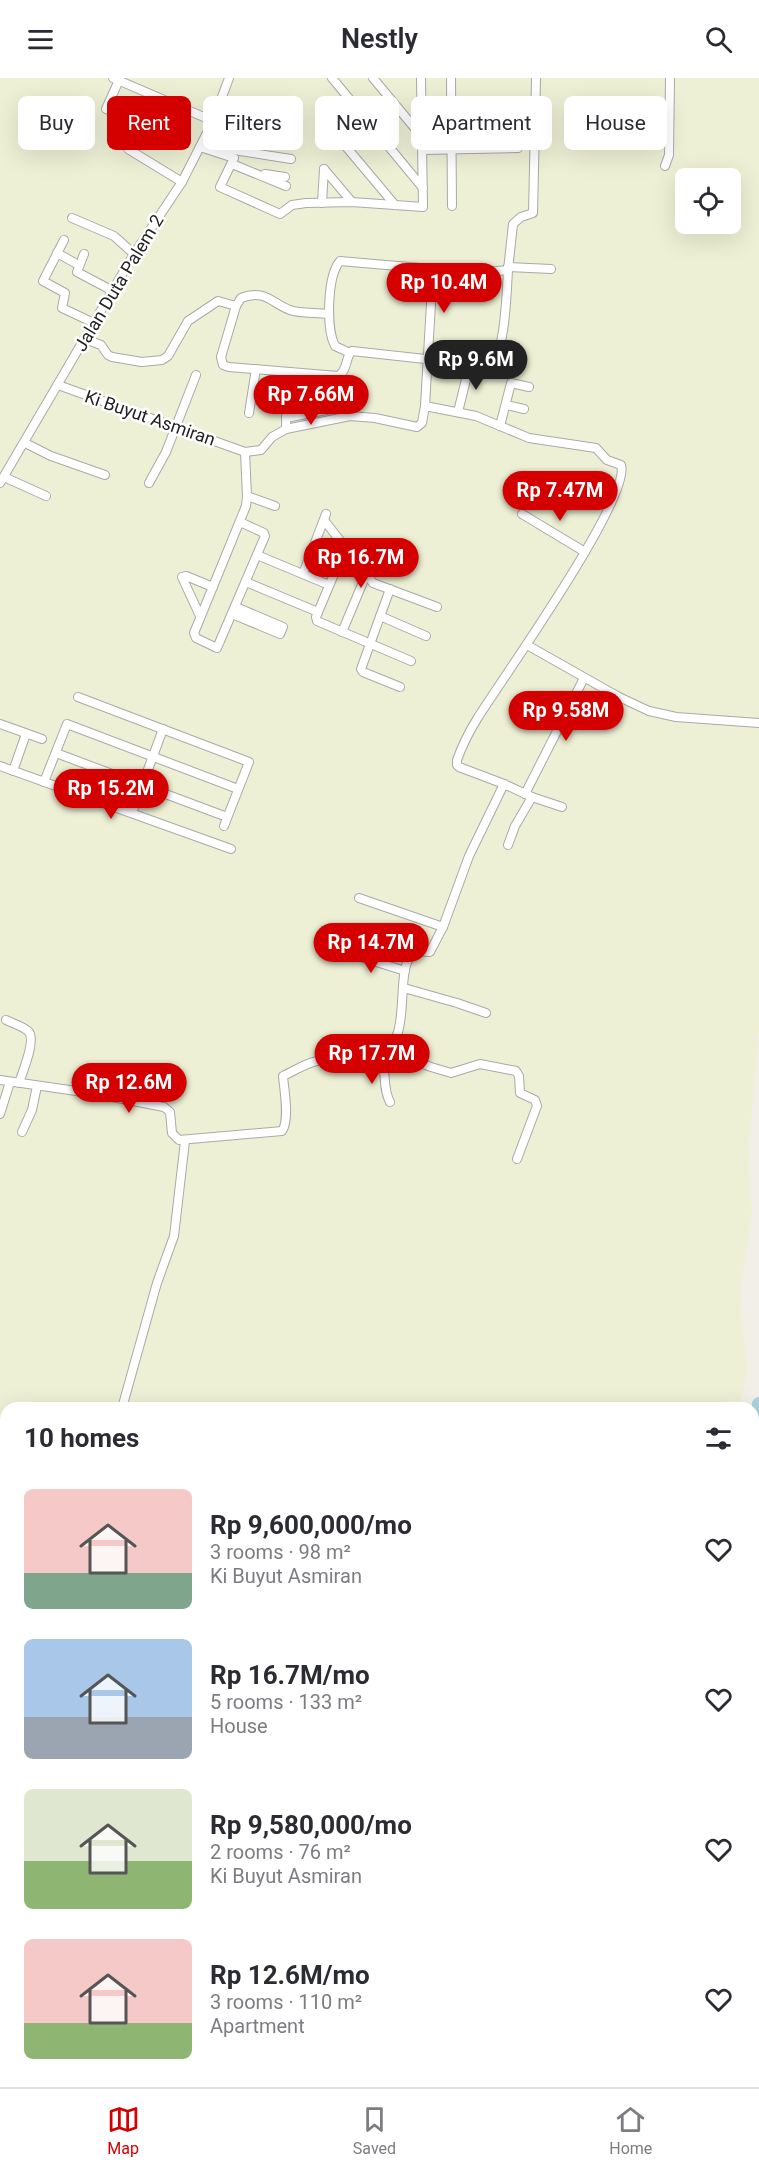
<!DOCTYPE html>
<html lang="en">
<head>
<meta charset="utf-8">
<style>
	:root { --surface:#fff; --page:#f7f7f7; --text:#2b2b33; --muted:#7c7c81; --line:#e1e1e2; --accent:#d40000 }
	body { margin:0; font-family:Roboto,sans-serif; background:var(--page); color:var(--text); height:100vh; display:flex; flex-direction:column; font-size:22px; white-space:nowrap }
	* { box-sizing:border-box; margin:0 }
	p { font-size:20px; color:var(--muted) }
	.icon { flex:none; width:33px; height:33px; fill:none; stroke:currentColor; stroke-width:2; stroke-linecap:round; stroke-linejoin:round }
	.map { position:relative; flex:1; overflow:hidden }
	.side { position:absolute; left:0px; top:1324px; width:759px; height:686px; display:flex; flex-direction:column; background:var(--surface); border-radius:18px 18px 0 0; box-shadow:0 6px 24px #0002 }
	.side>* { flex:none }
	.banner { position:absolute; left:18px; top:18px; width:723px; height:54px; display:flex; gap:12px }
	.controls { position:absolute; left:675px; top:90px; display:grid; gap:12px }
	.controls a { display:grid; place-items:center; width:66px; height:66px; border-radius:9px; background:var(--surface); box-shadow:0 6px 24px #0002; font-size:30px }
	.price { position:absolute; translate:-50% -51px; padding:0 14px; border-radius:21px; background:var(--accent); color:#fff; font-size:20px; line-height:39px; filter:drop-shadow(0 2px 3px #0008) }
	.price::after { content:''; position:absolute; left:50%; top:36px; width:18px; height:14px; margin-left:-9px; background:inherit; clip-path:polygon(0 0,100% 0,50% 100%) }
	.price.selected { background:#222; color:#fff }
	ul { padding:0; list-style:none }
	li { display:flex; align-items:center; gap:18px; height:150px; padding:0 24px }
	li span { display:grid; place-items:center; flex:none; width:168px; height:120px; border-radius:9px; color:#555 }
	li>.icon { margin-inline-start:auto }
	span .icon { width:72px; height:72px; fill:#fffc; stroke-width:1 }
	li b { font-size:26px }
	h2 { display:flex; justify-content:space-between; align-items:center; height:72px; padding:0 24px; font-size:26px }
	.tag { padding:0 21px; border-radius:9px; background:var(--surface); box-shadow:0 6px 24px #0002; font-size:21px; line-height:54px }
	.tag.selected { background:var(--accent); color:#fff }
	header { display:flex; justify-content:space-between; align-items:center; height:78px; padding:0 24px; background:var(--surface); font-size:27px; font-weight:600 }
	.tabs { display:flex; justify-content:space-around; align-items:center; height:84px; border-top:2px solid var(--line); background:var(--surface); font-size:16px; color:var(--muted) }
	.tabs a { display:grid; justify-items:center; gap:3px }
	.tabs .selected { color:var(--accent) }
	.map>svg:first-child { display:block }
	.residential { fill:#e0dfdf }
	.industrial { fill:#ebdbe8 }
	.farmland { fill:#eef0d5; fill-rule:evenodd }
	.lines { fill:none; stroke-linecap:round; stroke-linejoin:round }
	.canal { stroke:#aad3df; stroke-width:8 }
	.river { stroke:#aad3df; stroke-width:14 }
	.minor-casing { stroke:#a9a9a9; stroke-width:10 }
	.minor { stroke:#fff; stroke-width:8 }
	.labels { text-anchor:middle; stroke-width:5; stroke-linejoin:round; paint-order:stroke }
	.street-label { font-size:18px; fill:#222; stroke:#fff }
</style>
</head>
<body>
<header><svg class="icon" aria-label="menu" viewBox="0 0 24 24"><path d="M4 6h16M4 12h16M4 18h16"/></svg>Nestly<svg class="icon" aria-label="search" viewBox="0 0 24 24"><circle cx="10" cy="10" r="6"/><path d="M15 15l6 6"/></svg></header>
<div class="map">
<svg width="759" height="2009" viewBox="0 0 759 2009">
	<rect width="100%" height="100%" fill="#f2efe9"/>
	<g class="residential">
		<polygon points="0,1598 6,1599 6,1710 0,1707"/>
		<polygon points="0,1751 6,1755 6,2004 41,2004 40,2009 0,2009"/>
		<polygon points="183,2004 415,2004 424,2009 177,2009"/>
		<polygon points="568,2004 659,2004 660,2009 567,2009"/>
	</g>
	<polygon class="industrial" points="484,2004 568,2004 567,2009 484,2009"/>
	<g class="farmland">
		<path d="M0,0H759V953L749,1069L752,1138L741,1209L742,1243L748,1290L740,1330H6V1599L0,1598ZM686,100H730V146H686Z"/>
		<polygon points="759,1378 759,1886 753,1886 753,1403"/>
		<polygon points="41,2004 102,2004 129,2009 40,2009"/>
	</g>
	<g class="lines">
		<g class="canal">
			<polyline points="0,1730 6,1734"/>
			<polyline points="434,2004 442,2009"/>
		</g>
		<g class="river">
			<polyline points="753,1355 759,1326"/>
			<polyline points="186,2009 192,2004"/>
		</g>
		<defs>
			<g id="minor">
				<polyline points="113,0 213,43"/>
				<path d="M120,0L106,31L137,43C142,52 131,62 128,71L182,104"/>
				<polyline points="332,0 423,110"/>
				<polyline points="373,0 423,60"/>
				<polyline points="451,0 452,128"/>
				<polyline points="322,40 395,127"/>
				<polyline points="200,69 234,80 220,109 280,136 292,127 306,125 352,124 423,129 421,0"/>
				<polyline points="214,69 291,81"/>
				<polyline points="423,72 518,70"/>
				<polyline points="232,86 286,108"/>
				<polyline points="665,88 669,77 670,0"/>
				<polyline points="324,91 352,124"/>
				<polyline points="265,96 285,99"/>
				<polyline points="322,125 324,91"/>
				<polyline points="72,140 114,158 134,176"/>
				<polyline points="64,162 43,203 65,215 62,230 94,245"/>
				<polyline points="57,175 75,185"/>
				<polyline points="84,176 77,194 113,213"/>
				<polyline points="508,189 551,191"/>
				<path d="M236,228L241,220C266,211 271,225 290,232C301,236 317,234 329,236"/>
				<path d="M85,261L101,267L108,277L112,279L142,284L162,282L168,278L188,243L218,223L236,228L221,279L223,287L229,289L338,298C348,293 345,279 352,273L471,286C479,286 488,286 494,280C505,271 507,209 508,192"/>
				<path d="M350,275L335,268C326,251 327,198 340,183L478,195L508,192L513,146L521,139L533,135L536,0"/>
				<path d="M58,307L245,374L261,372L272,359L286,351L350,338L375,340L417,349L422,345L425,328L476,338L529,360L596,370L607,382L621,387C632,419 500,604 477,641C469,654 462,668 457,682V687L459,689L504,706L532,719L515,748L508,767"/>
				<polyline points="285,311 323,301"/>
				<polyline points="506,327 524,331"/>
				<polyline points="425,328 433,191"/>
				<polyline points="458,334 470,285"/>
				<polyline points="249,335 256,291"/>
				<polyline points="286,340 331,331"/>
				<polyline points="500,348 511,305 529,309"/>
				<polyline points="286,351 287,295"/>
				<polyline points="25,365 51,378 105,397"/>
				<polyline points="4,399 46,418"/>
				<polyline points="0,405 134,176 182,104 213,43 229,0"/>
				<polyline points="149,405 166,374 196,297"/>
				<polyline points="247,418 275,428"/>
				<polyline points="522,436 585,474"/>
				<polyline points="324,442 373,505 437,529"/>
				<polyline points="240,444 264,455 265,458 217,570 196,560 194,555 246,428 247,418 245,374"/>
				<polyline points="345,470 316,539 317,543 411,583"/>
				<polyline points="257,477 329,507"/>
				<polyline points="303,496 326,436"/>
				<polyline points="246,504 318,534"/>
				<polyline points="390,511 361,591 363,594 400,609"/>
				<polyline points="232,536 280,556 283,549 236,529"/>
				<polyline points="200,538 182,499 186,498 213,509"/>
				<polyline points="380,538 426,558"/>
				<polyline points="342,554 366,497"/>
				<polyline points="527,567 619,619 649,633 676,639 759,645"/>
				<polyline points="78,619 249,684 224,748"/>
				<polyline points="0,646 42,661"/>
				<polyline points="56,675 227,739"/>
				<polyline points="0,688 231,771"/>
				<polyline points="13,693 26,656"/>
				<polyline points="44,704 67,646 238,711"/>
				<polyline points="525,716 584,600"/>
				<polyline points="532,719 562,729"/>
				<polyline points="132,735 163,651"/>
				<polyline points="443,849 469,778 504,706"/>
				<polyline points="345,874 405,893"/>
				<polyline points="404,910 457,925 486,935"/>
				<path d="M6,942C12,945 22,948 28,953C37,961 22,995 19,1005"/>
				<polyline points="388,972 431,989 451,995 480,986 516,993 519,998 520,1015 535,1022 537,1028 517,1081"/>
				<path d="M381,979C387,993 382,1010 390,1024"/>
				<path d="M0,1002L97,1016L164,1029L170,1034L172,1055L179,1062L282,1053C290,1042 284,1011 283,998C294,993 306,985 317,983C323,982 329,984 335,985C351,987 366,986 380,979C416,959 391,891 415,873L430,874L443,849L359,820"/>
				<polyline points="0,1036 10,1004"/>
				<polyline points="22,1054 32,1032 37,1008"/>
				<polyline points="122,1330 157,1205 174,1158 185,1063"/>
				<polyline points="0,1705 6,1704"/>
				<polyline points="0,1745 6,1749"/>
				<polyline points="410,2004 418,2009"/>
				<polyline points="661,2004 667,2006 679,2004"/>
				<polyline points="732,2004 732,2009"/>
				<polyline points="14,2008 14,2004"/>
				<polyline points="248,2009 255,2004"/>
				<polyline points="271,2009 281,2004"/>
			</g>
		</defs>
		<use href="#minor" class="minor-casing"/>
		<use href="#minor" class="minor"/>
	</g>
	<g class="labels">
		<g class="street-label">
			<text transform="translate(119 205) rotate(-59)" y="6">Jalan Duta Palem 2</text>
			<text transform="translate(150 340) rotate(19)" y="6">Ki Buyut Asmiran</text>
		</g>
	</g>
</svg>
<div class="controls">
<a><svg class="icon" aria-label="locate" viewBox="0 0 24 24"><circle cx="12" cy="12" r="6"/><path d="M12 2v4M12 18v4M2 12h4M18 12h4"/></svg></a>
</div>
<b class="price" style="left:444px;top:236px">Rp 10.4M</b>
<b class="price selected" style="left:476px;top:313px">Rp 9.6M</b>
<b class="price" style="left:311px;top:348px">Rp 7.66M</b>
<b class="price" style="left:560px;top:444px">Rp 7.47M</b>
<b class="price" style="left:361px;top:511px">Rp 16.7M</b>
<b class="price" style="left:566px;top:664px">Rp 9.58M</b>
<b class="price" style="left:111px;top:742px">Rp 15.2M</b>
<b class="price" style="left:371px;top:896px">Rp 14.7M</b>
<b class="price" style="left:372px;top:1007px">Rp 17.7M</b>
<b class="price" style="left:129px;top:1036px">Rp 12.6M</b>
<div class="banner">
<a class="tag">Buy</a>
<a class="tag selected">Rent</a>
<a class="tag">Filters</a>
<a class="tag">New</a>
<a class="tag">Apartment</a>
<a class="tag">House</a>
</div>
<section class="side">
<h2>10 homes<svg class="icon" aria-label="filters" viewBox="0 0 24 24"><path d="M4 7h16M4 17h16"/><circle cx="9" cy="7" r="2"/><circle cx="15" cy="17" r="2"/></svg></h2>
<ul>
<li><span style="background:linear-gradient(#f6c9c9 70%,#7fa58c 0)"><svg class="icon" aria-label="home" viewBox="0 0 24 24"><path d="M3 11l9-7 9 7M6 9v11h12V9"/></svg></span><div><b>Rp 9,600,000/mo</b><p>3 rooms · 98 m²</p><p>Ki Buyut Asmiran</p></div><svg class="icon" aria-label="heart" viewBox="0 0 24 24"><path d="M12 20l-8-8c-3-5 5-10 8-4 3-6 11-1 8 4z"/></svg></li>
<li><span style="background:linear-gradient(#a9c7e8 65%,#9aa5b1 0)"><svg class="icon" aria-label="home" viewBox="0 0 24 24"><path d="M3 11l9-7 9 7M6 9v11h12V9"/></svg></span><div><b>Rp 16.7M/mo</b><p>5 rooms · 133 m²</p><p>House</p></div><svg class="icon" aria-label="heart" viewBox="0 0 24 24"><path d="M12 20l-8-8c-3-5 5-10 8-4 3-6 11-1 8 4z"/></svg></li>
<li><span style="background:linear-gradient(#dfe7d0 60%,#8fb573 0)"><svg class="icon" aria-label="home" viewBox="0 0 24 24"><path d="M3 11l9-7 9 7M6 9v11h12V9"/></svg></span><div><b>Rp 9,580,000/mo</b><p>2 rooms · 76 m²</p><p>Ki Buyut Asmiran</p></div><svg class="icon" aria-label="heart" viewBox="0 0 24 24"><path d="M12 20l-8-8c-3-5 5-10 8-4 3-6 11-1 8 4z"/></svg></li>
<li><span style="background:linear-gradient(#f6c9c9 70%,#8fb573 0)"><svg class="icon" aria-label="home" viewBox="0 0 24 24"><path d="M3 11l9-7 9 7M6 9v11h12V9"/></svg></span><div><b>Rp 12.6M/mo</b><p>3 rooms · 110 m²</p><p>Apartment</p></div><svg class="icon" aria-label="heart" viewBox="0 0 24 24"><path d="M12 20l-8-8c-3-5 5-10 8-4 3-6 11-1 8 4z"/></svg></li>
</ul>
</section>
</div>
<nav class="tabs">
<a class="selected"><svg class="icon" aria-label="map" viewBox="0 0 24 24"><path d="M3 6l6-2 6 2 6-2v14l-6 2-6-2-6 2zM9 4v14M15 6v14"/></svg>Map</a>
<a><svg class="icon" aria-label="saved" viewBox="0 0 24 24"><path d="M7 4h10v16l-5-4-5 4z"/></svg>Saved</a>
<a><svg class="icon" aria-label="home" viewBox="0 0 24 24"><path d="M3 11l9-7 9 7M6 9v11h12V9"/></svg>Home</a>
</nav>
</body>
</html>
